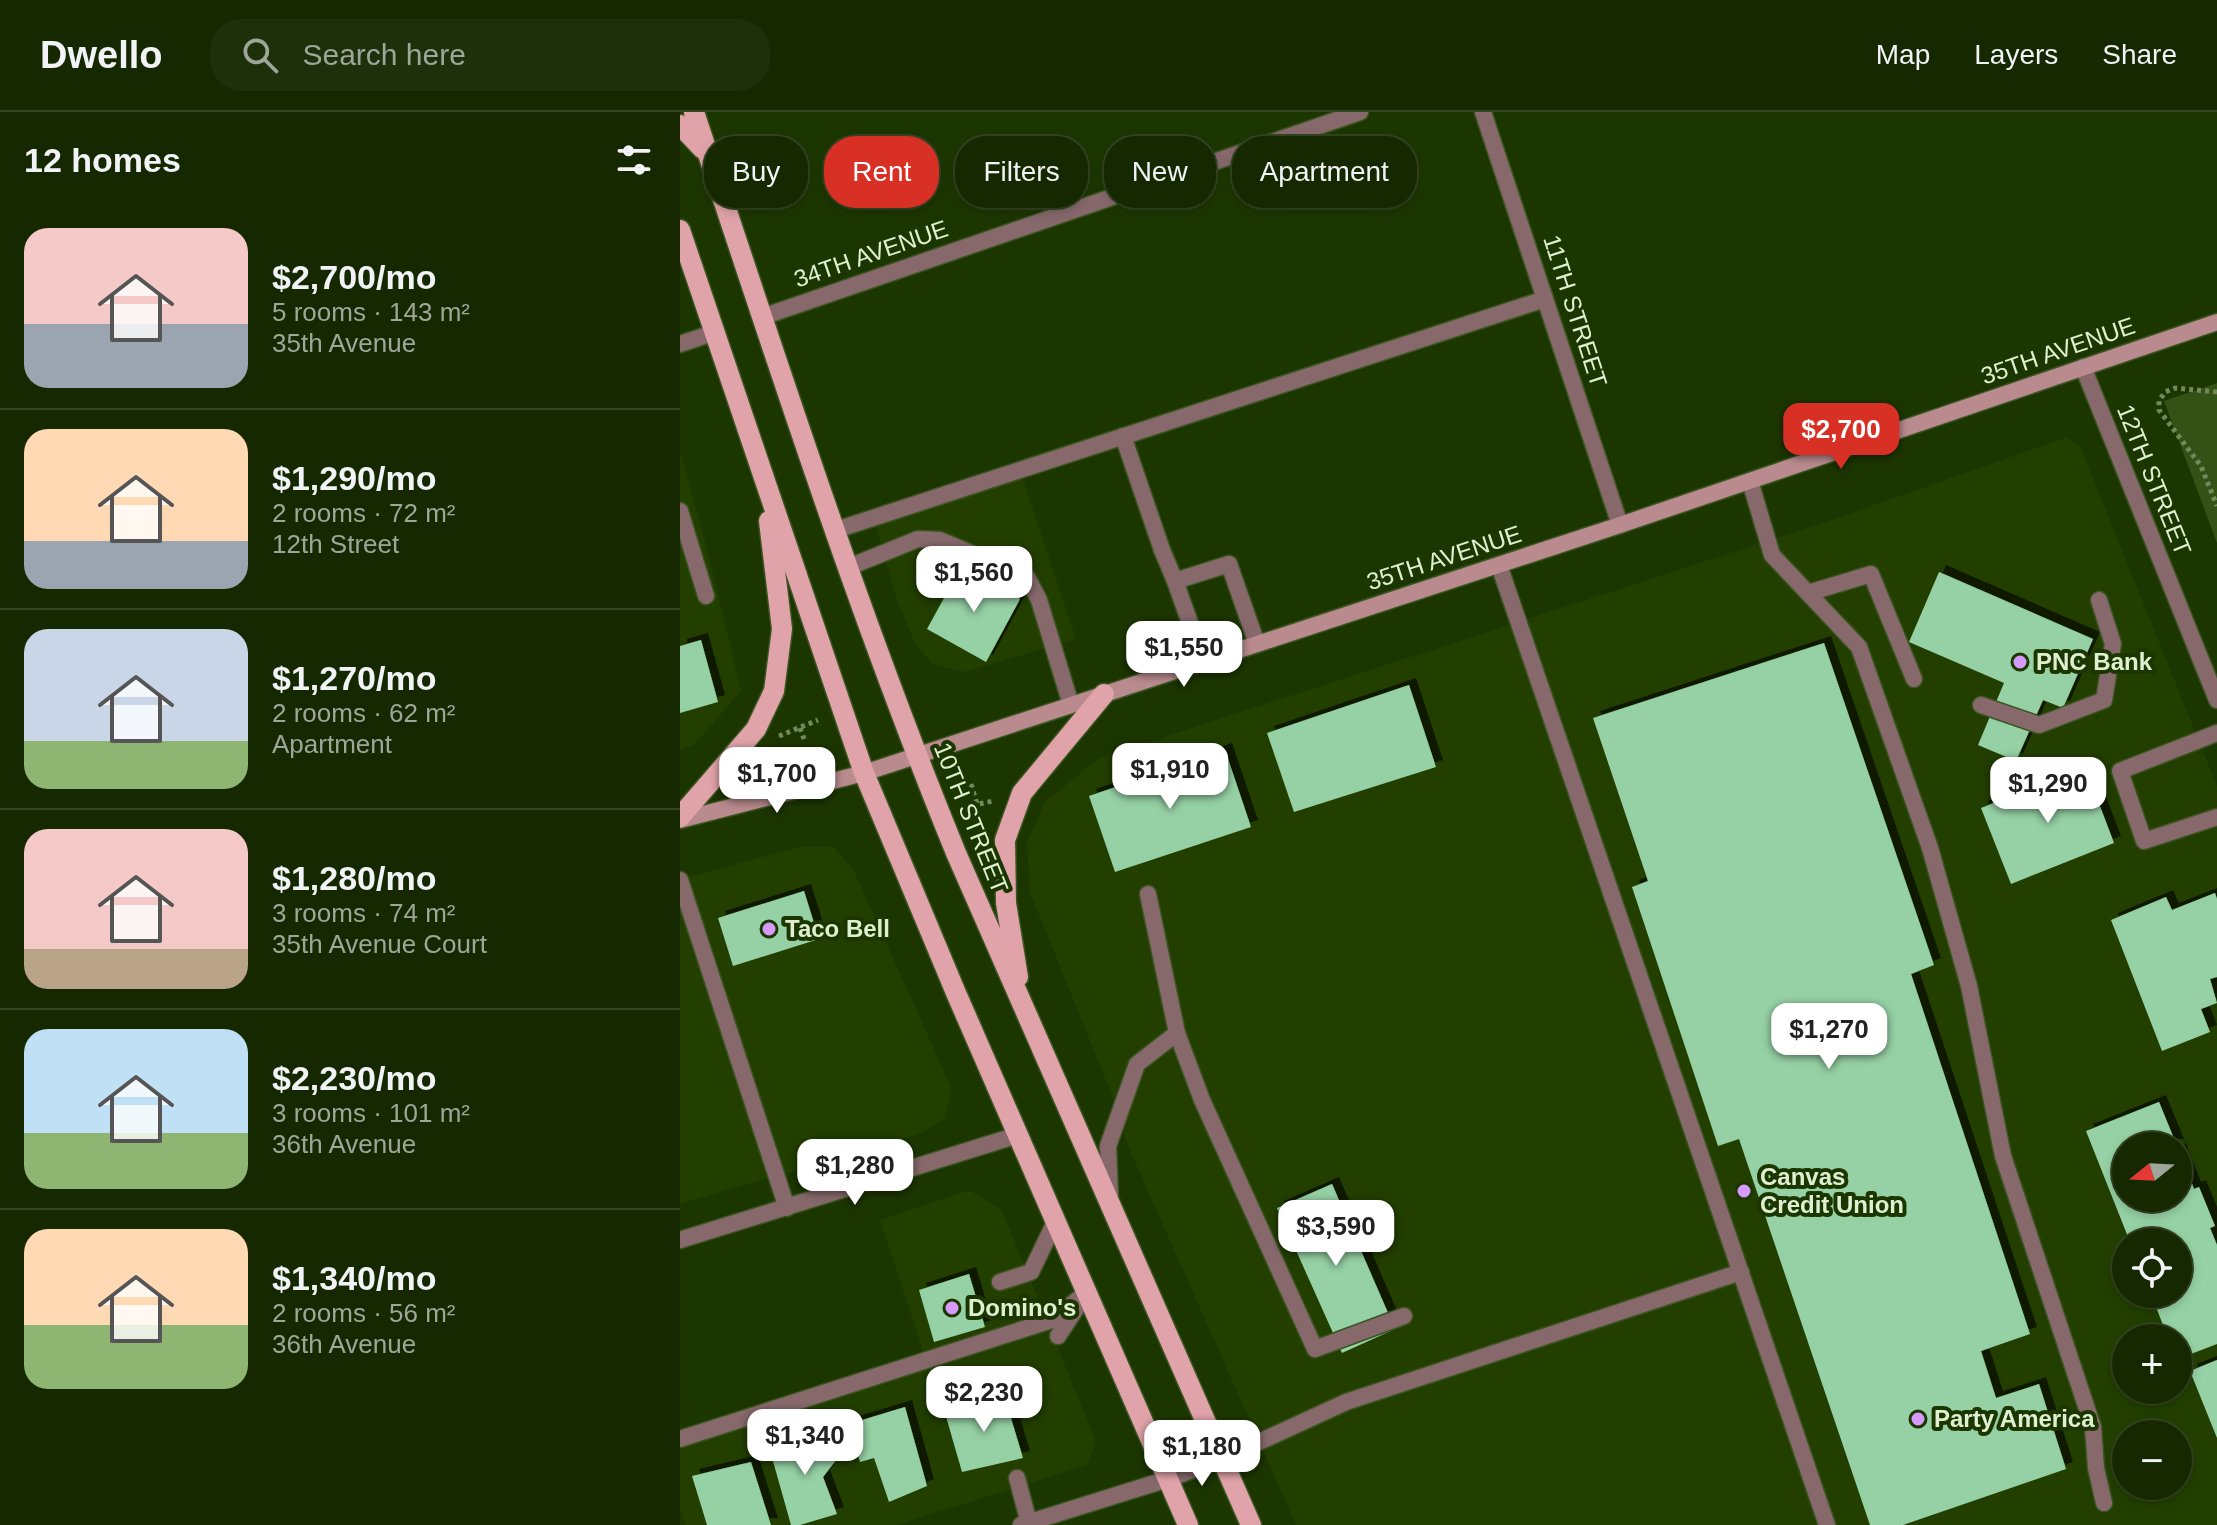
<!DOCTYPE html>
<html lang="en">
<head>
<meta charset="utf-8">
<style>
	:root { --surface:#152800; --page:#1e300a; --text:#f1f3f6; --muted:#9da699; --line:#344422; --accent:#d93025 }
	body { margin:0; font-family:Helvetica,sans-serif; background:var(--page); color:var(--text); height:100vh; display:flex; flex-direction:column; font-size:30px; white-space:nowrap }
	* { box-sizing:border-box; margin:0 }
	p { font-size:26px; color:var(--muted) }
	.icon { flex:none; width:44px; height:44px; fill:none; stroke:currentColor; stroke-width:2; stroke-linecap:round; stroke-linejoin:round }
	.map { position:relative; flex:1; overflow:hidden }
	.panel { display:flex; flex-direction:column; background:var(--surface); width:680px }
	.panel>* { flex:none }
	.guide { position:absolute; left:24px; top:24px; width:760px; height:72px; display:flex; gap:16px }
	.needle { width:52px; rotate:252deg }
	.fabs { position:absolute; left:1432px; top:1020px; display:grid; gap:16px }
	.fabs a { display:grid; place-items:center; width:80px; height:80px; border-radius:50%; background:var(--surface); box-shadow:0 4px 12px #0003,0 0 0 2px var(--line); font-size:40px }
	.price { position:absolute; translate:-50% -68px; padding:0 18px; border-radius:16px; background:#fff; color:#222; font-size:26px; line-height:52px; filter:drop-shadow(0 2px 4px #0008) }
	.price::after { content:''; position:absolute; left:50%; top:48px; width:24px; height:18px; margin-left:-12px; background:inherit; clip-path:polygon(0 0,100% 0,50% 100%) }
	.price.active { background:var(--accent); color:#fff }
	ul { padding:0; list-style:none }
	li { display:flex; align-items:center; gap:24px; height:200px; padding:0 24px }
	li+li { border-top:2px solid var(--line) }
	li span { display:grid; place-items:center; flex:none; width:224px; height:160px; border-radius:24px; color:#555 }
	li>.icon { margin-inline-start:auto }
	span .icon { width:96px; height:96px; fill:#fffc; stroke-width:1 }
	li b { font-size:34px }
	h2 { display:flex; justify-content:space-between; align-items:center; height:96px; padding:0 24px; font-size:34px }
	.tag { padding:0 28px; border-radius:32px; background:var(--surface); box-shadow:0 4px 12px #0003,0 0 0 2px var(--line); font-size:28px; line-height:72px }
	.tag.active { background:var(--accent); color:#fff }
	header { display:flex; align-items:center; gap:48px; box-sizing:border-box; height:112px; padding:0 40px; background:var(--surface); border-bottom:2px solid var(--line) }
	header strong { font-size:38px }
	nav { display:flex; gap:44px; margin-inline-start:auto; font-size:28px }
	.search { width:560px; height:72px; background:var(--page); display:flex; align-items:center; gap:20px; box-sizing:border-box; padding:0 28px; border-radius:32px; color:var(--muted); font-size:30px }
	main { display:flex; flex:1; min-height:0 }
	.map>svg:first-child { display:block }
	.built { fill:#223f00; fill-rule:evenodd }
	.green { fill:#345216 }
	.building { fill:#96d1a5; filter:url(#shadow) }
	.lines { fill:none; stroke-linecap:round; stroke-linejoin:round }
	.service-casing { stroke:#3b5422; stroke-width:19 }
	.minor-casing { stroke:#3b5422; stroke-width:19 }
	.secondary-casing { stroke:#3b5422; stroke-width:19 }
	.primary-casing { stroke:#3b5422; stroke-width:23 }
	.path { stroke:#72885d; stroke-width:5; stroke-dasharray:4 4; stroke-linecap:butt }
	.service { stroke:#87696c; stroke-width:16 }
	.minor { stroke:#87696c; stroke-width:16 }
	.secondary { stroke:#b98a8e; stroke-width:16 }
	.primary { stroke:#e0a3a9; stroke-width:20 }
	.poi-dot { fill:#d69bfa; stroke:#1c3600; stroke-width:3 }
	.labels { text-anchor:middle; stroke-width:8; stroke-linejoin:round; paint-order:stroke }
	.street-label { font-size:24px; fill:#dff0d2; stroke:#1c3600 }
	.poi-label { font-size:24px; font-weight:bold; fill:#dff0d2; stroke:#1c3600; text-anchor:start }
</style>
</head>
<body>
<header>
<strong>Dwello</strong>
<div class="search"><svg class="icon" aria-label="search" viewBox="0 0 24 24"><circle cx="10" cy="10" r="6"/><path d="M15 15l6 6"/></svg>Search here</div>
<nav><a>Map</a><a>Layers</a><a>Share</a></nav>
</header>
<main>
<section class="panel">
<h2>12 homes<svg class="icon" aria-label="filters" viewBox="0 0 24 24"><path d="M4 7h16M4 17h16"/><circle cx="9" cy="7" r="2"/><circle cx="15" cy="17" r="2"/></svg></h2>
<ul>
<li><span style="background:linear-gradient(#f6c9c9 60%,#9aa5b1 0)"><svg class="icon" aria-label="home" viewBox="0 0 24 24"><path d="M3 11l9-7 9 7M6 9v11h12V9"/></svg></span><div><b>$2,700/mo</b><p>5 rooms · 143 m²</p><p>35th Avenue</p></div></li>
<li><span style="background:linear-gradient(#ffd9b3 70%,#9aa5b1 0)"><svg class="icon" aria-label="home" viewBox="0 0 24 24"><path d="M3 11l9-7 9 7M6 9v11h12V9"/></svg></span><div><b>$1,290/mo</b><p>2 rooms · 72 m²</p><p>12th Street</p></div></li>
<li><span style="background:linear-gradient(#c9d6e8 70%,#8fb573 0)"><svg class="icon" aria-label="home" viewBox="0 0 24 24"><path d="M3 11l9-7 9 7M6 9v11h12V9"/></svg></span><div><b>$1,270/mo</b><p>2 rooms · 62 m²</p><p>Apartment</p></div></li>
<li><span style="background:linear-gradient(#f6c9c9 75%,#b9a48a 0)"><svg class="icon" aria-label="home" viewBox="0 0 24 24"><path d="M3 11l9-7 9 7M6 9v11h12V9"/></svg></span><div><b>$1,280/mo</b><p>3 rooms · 74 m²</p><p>35th Avenue Court</p></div></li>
<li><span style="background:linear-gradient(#bfe0f5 65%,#8fb573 0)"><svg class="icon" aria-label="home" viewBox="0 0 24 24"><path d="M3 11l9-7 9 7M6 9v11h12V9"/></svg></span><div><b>$2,230/mo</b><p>3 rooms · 101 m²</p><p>36th Avenue</p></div></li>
<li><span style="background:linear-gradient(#ffd9b3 60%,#8fb573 0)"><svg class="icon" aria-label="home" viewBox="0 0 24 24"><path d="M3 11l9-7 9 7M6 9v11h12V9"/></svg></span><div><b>$1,340/mo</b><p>2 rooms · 56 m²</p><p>36th Avenue</p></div></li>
</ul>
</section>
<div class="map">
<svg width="1537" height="1413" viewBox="0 0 1537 1413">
	<defs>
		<filter id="shadow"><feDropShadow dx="7" dy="-7" stdDeviation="0" flood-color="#0009"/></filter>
	</defs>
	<rect width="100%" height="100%" fill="#1c3600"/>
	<g class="built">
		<path d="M1387,325L1401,336L1537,674V1413H616L448,1034L431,981L350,780L347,730L365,690L419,646L1143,411ZM1446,1034H1498V1086H1446ZM1446,1130H1498V1182H1446ZM1446,1226H1498V1278H1446ZM1446,1322H1498V1374H1446Z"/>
		<polygon points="0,339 26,433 61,579 15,632 0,638"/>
		<polygon points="340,358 396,527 284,560 252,552 234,529 217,488 193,405"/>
		<polygon points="153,734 173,757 272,977 265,1007 237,1023 0,1092 0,767 119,735"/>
		<polygon points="289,1078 322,1098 416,1330 408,1353 216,1413 5,1413 0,1396 0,1327 246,1248 200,1108"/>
	</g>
	<polygon class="green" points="1537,271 1537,431 1484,289"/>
	<g class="building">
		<polygon points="281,455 340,487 306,550 247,517"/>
		<polygon points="1259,460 1413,527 1383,596 1363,588 1336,649 1298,633 1324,571 1229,530"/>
		<polygon points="21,528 38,590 0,601 0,534"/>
		<polygon points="1144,531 1254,853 1231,862 1350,1222 1301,1239 1316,1286 1359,1272 1386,1357 1223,1413 1190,1413 1059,1027 1038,1034 952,775 968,769 913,606"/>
		<polygon points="729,573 756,655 614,700 587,621"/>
		<polygon points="545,638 571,715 435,760 409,684"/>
		<polygon points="1405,655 1434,731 1331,772 1301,696"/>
		<polygon points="124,779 139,827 53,854 38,806"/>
		<polygon points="1535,781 1537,787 1537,865 1530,867 1537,891 1521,897 1530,920 1482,939 1431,808 1486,785 1492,798"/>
		<polygon points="1479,990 1497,1034 1446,1034 1446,1086 1498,1086 1498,1036 1514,1077 1519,1075 1535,1114 1530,1116 1537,1133 1537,1232 1498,1247 1498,1226 1488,1226 1471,1182 1498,1182 1498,1130 1450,1130 1406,1019"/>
		<polygon points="652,1072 715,1217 662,1241 597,1096"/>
		<polygon points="289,1162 305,1215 254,1230 239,1178"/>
		<polygon points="1537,1248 1537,1326 1510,1259"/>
		<polygon points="324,1283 343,1346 282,1360 265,1301"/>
		<polygon points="225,1295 247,1374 209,1390 194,1346 180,1350 169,1312"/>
		<polygon points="147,1320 157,1347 143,1365 157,1402 120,1413 111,1413 89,1335"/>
		<polygon points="71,1350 91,1413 27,1413 12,1364"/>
	</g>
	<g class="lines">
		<defs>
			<g id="service">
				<polyline points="0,232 33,221"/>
				<polyline points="443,324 482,438 495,469"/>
				<polyline points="1070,369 1092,443 1179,535 1250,736 1289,874 1323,1044 1413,1315 1416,1356 1424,1391"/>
				<polyline points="0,399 26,484"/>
				<polyline points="156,418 865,187"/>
				<polyline points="819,453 1147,1413"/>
				<polyline points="169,455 238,427 260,428 347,465 359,488 391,593"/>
				<polyline points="1128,481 1191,462 1234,567"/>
				<polyline points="524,550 495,469 549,452 577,532"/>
				<polyline points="1301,593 1359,613 1424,588 1433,532 1419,488"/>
				<polyline points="1537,621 1440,659 1464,729 1537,705"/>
				<polyline points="0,768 107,1096"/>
				<polyline points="468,782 497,921 522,988 635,1237 724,1204"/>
				<polyline points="430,1085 428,1034 457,952 497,921"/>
				<polyline points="320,1170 351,1160 375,1110"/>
				<polyline points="378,1224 397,1195"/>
				<polyline points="0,1327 372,1208 406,1181"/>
				<polyline points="542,1347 666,1290 1061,1160"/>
				<polyline points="337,1366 349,1411"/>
			</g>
			<g id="minor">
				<polyline points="803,0 940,413"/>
				<polyline points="82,205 680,0"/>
				<polyline points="1403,255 1537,588"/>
				<polyline points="0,1128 338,1023"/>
				<polyline points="341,1413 488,1367 542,1347"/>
			</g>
			<polyline id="secondary" points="0,708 184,661 940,413 1537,210"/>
			<g id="primary">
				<path d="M14,0C97,249 177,499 276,741L571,1413"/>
				<polyline points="0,13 23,37"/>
				<polyline points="0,118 184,661 276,881 508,1413"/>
				<polyline points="0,705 76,617 94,579 102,517 89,409"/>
				<polyline points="338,865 326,791 325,728 342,681 424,582"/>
			</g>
		</defs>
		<use href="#service" class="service-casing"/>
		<use href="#minor" class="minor-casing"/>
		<use href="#secondary" class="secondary-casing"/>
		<use href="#primary" class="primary-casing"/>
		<g class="path">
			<polyline points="1537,280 1495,276 1485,280 1479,289 1479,298 1521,354 1537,394"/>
			<polyline points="120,616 124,627"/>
			<polyline points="99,624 138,608"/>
			<polyline points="291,672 297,692"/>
			<polyline points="284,695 313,689"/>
		</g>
		<use href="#service" class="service"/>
		<use href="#minor" class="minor"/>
		<use href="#secondary" class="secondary"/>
		<use href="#primary" class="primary"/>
	</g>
	<g class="poi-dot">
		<circle cx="1340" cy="550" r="8"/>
		<circle cx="89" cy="817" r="8"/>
		<circle cx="1064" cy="1079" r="8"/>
		<circle cx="272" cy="1196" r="8"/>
		<circle cx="1238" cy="1307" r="8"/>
	</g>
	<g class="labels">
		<g class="street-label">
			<text transform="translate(191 142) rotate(-19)" y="8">34TH AVENUE</text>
			<text transform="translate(895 199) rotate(72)" y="8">11TH STREET</text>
			<text transform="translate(1378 239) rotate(-19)" y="8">35TH AVENUE</text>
			<text transform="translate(1474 368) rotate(68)" y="8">12TH STREET</text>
			<text transform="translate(764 446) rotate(-18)" y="8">35TH AVENUE</text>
			<text transform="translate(291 706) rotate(68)" y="8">10TH STREET</text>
		</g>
		<g class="poi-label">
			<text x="1356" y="558">PNC Bank</text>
			<text x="105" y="825">Taco Bell</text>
			<text x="1080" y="1073">Canvas<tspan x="1080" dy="28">Credit Union</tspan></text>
			<text x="288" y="1204">Domino's</text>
			<text x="1254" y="1315">Party America</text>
		</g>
	</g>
</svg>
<div class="fabs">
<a><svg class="needle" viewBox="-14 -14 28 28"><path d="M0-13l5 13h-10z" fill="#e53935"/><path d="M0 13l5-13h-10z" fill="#9da699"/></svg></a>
<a><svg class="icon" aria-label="locate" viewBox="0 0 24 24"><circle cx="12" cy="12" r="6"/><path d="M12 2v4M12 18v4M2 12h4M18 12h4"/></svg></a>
<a>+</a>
<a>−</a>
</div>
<b class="price active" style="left:1161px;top:359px">$2,700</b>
<b class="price" style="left:294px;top:502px">$1,560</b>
<b class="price" style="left:504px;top:577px">$1,550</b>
<b class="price" style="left:490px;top:699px">$1,910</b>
<b class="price" style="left:97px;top:703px">$1,700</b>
<b class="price" style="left:1368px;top:713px">$1,290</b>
<b class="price" style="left:1149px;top:959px">$1,270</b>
<b class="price" style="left:175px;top:1095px">$1,280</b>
<b class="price" style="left:656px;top:1156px">$3,590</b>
<b class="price" style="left:304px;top:1322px">$2,230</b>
<b class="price" style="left:125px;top:1365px">$1,340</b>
<b class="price" style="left:522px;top:1376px">$1,180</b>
<div class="guide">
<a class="tag">Buy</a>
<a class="tag active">Rent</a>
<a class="tag">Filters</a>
<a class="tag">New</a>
<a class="tag">Apartment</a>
</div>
</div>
</main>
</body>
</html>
